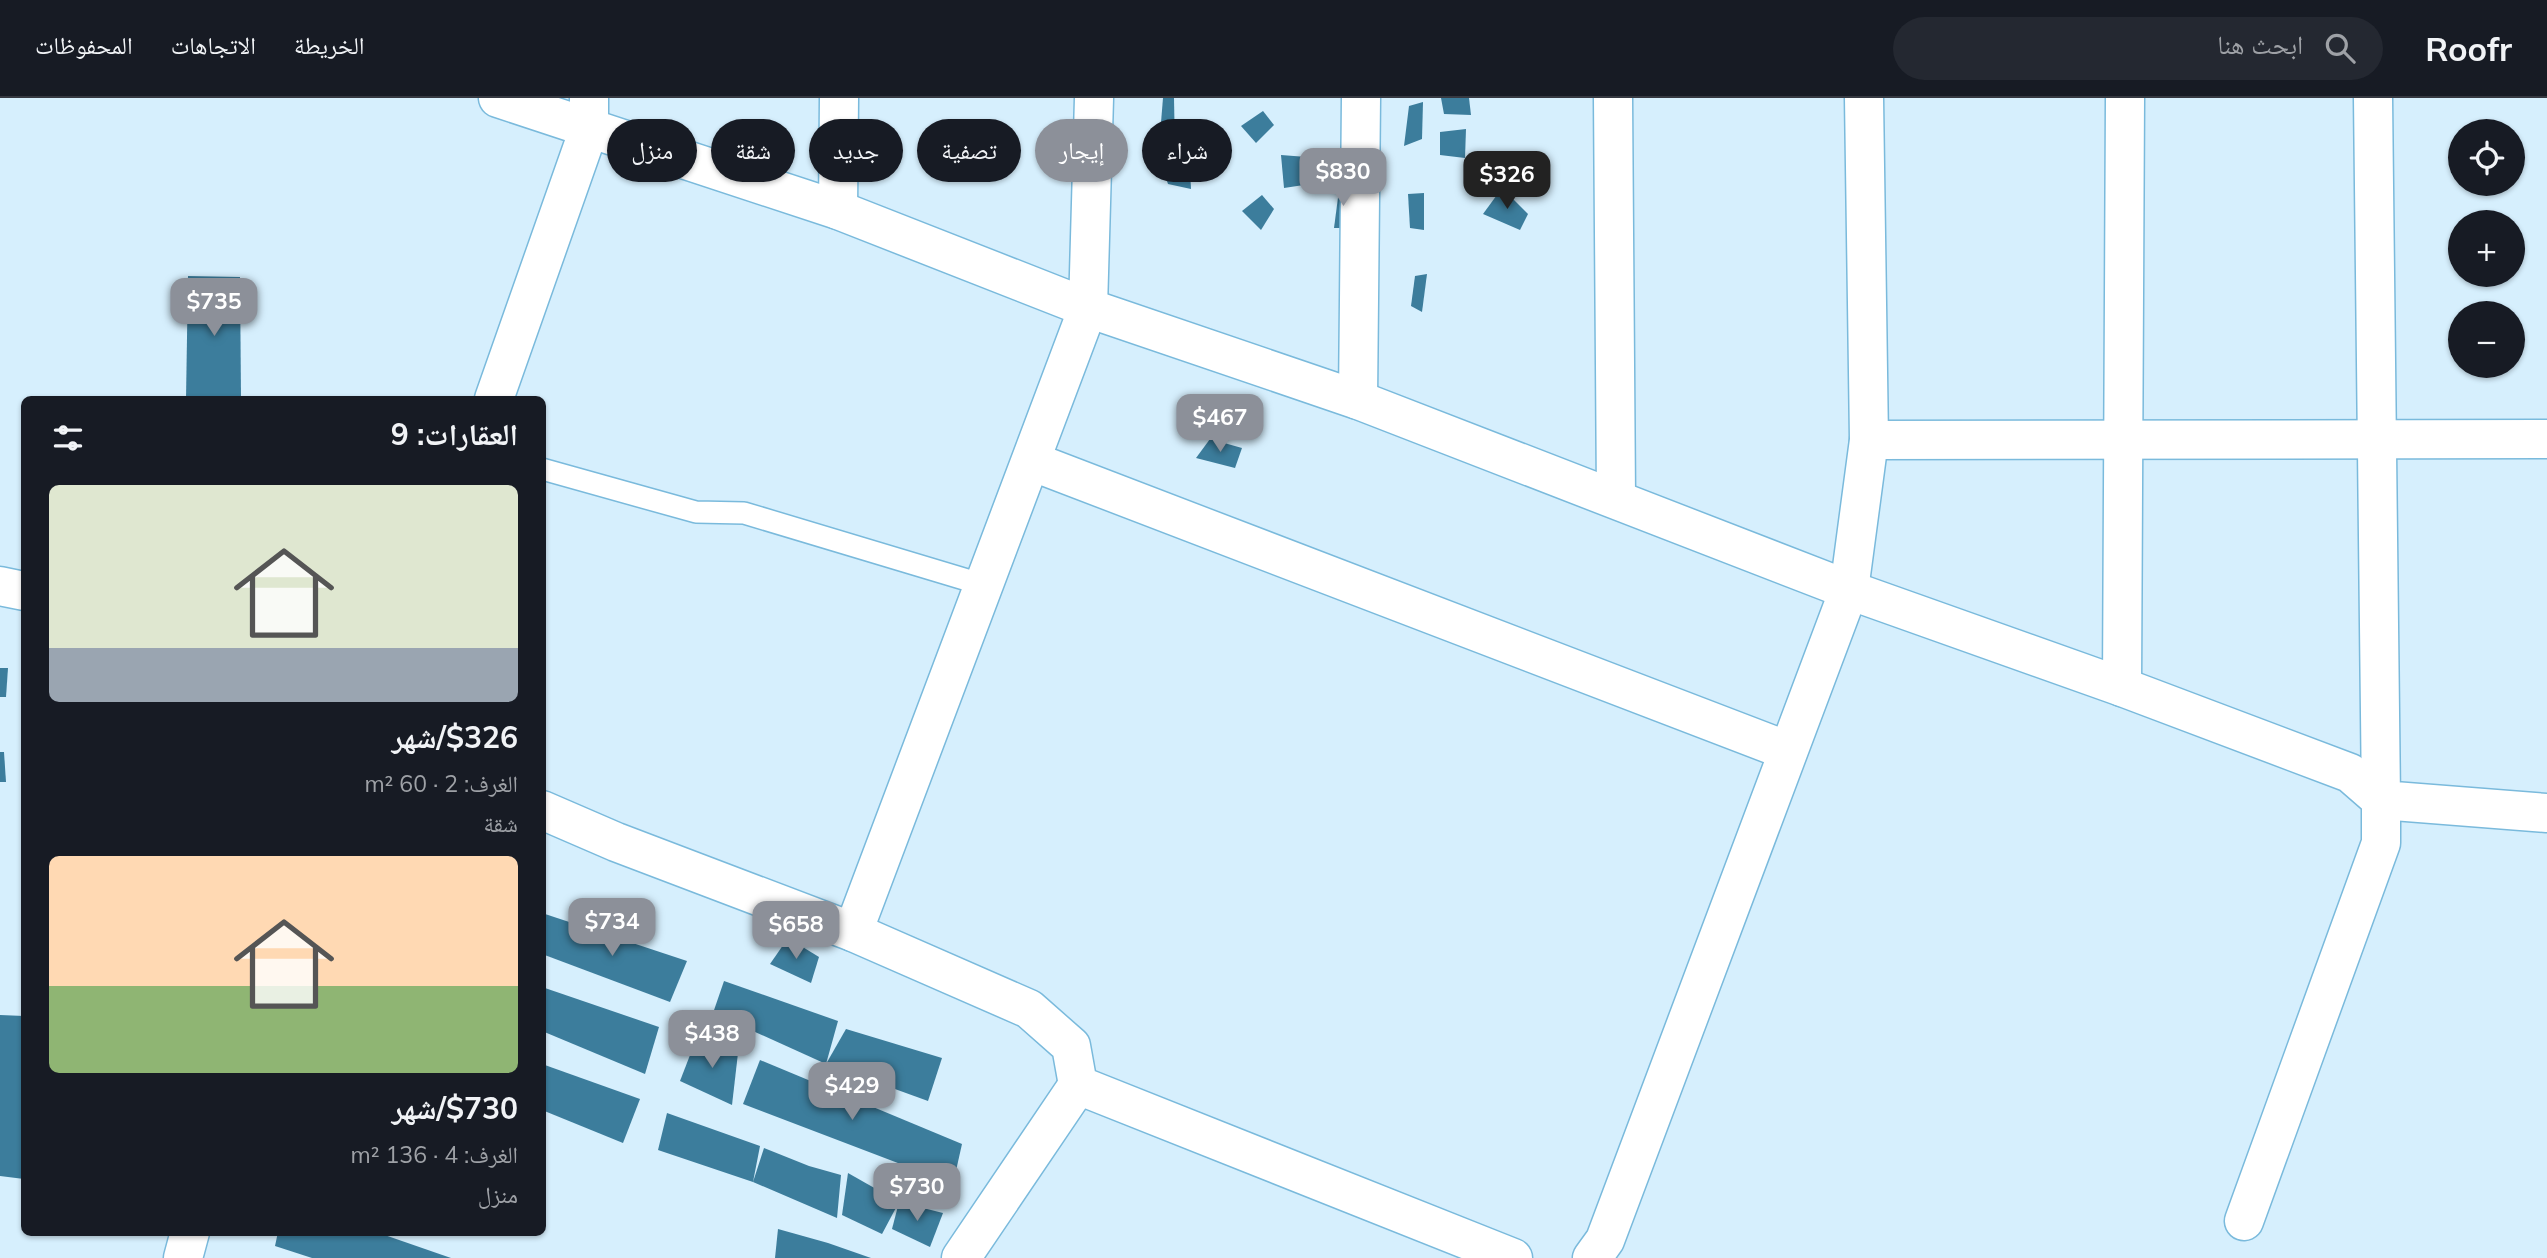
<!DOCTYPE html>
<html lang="ar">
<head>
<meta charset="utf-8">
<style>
	:root { --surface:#171b24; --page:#242831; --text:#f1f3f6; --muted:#9ea1a6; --line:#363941; --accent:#8c9099 }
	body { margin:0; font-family:Mulish,"Noto Naskh Arabic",sans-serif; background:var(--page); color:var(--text); direction:rtl; height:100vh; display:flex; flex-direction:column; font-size:26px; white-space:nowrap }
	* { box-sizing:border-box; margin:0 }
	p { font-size:23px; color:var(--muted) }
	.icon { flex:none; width:38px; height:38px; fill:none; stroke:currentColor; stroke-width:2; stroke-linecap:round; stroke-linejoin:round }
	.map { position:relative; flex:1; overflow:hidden; direction:ltr }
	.drawer { position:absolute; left:21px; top:298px; width:525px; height:840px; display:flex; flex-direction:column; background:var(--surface); border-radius:10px; box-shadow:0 2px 5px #0004; direction:rtl }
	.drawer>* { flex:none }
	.hud { position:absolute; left:567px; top:21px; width:665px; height:63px; direction:rtl; display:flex; gap:14px }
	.buttons { position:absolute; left:2448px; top:21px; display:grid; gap:14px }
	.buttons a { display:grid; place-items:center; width:77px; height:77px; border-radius:50%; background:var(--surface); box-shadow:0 2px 5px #0004; font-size:35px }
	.price { position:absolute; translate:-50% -60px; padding:0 16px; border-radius:14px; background:var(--accent); color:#fff; font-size:23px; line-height:46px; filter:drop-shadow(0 2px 4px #0008) }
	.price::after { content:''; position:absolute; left:50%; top:42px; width:21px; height:16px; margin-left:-10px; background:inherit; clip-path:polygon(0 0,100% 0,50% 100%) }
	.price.current { background:#222; color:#fff }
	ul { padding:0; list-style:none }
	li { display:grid; align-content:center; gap:14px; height:371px; padding:0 28px }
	li span { display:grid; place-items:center; height:217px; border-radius:10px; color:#555 }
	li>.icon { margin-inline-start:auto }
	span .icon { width:126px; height:126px; fill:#fffc; stroke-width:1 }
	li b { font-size:30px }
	h2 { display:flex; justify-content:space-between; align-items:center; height:84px; padding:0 28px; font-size:30px }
	.tag { padding:0 24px; border-radius:32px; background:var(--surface); box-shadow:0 2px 5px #0004; font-size:24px; line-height:63px }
	.tag.current { background:var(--accent); color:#fff }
	header { display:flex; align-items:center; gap:42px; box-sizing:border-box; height:98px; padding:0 35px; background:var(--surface); border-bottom:2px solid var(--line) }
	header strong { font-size:33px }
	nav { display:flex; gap:38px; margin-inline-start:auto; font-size:24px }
	.search { width:490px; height:63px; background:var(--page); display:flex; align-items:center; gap:18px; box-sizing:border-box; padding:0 24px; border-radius:38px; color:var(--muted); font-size:26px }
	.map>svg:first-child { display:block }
	.building { fill:#3c7d9c }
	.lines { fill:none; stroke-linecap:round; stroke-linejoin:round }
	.lane-casing { stroke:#7abadc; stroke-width:24 }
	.street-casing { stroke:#7abadc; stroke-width:41 }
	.lane { stroke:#fff; stroke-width:21 }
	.street { stroke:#fff; stroke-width:38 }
</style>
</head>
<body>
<header>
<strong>Roofr</strong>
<div class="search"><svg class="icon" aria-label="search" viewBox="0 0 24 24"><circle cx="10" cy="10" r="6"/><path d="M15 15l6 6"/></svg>ابحث هنا</div>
<nav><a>الخريطة</a><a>الاتجاهات</a><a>المحفوظات</a></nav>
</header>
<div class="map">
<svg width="2547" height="1160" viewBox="0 0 2547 1160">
	<rect width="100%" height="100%" fill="#d6effd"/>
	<g class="building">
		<polygon points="1163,0 1174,0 1175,54 1159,49"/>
		<polygon points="1441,0 1469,0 1471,17 1444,16"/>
		<polygon points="1423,4 1422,41 1404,48 1409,8"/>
		<polygon points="1263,13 1274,27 1256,45 1241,28"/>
		<polygon points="1466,31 1465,60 1440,57 1440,34"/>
		<polygon points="1193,34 1224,34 1224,62 1193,59"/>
		<polygon points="1281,57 1345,62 1343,81 1284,90"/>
		<polygon points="1163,71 1190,71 1191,91 1168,86"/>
		<polygon points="1353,90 1347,130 1334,130 1339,92"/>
		<polygon points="1502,90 1528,116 1520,132 1483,116"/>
		<polygon points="1424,95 1424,132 1410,130 1408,96"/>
		<polygon points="1262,97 1274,111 1261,132 1242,113"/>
		<polygon points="1427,176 1422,214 1411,208 1415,178"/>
		<polygon points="188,178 240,179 241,301 186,301"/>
		<polygon points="1210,341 1242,350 1235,370 1196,360"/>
		<polygon points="0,570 8,570 6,599 0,599"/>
		<polygon points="0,654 4,654 6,684 0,684"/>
		<polygon points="542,815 687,863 670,904 542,856"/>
		<polygon points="788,840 819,859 811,885 770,866"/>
		<polygon points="724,883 838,923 826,966 713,915"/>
		<polygon points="542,889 659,929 645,976 542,933"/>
		<polygon points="0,917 24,918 24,1081 0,1078"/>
		<polygon points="846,931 942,960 928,1003 826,966"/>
		<polygon points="697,939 738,955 732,1007 680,983"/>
		<polygon points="760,962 962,1046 953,1086 743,1006"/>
		<polygon points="542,966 640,1001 623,1045 542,1012"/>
		<polygon points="667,1015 760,1048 753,1084 764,1050 809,1068 841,1077 837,1120 753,1084 658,1052"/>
		<polygon points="848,1075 899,1104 882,1136 842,1117"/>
		<polygon points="899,1104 943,1115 930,1149 892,1131"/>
		<polygon points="778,1131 828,1145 871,1160 775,1160"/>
		<polygon points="278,1134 376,1134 451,1160 312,1160 275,1148"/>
	</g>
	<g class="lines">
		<defs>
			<polyline id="lane" points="542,371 696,414 744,415 984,487"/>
			<g id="street">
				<polyline points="498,0 838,112 1088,210 1358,302 1849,492 2122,589 2350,675 2381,702 2381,745 2244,1123"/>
				<polyline points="1613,0 1616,400"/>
				<polyline points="2373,0 2381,702 2547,715"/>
				<polyline points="838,112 839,0"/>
				<polyline points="494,301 589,31 589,0"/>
				<polyline points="1358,302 1361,0"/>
				<polyline points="1869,342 2547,341"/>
				<polyline points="1031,363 1788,653"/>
				<polyline points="0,488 24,493"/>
				<polyline points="2122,589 2125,0"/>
				<polyline points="542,712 616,744 853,834 1029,911 1071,948 1078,987 1513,1160"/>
				<polyline points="853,834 1088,210 1094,0"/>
				<polyline points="183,1160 190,1134"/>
				<polyline points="961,1160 1078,987"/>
				<polyline points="1592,1160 1605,1142 1849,492 1869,342 1864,0"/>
			</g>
		</defs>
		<use href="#lane" class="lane-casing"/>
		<use href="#street" class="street-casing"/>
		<use href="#lane" class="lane"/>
		<use href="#street" class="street"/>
	</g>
</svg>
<div class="buttons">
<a><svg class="icon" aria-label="locate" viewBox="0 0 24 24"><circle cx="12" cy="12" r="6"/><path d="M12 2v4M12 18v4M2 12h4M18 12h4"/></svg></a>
<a>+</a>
<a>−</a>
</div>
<b class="price" style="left:1343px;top:110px">$830</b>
<b class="price current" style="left:1507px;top:113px">$326</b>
<b class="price" style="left:214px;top:240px">$735</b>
<b class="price" style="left:1220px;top:356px">$467</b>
<b class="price" style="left:612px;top:860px">$734</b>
<b class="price" style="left:796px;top:863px">$658</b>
<b class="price" style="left:712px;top:972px">$438</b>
<b class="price" style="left:852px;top:1024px">$429</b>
<b class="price" style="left:917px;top:1125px">$730</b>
<div class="hud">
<a class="tag">شراء</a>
<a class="tag current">إيجار</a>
<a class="tag">تصفية</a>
<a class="tag">جديد</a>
<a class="tag">شقة</a>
<a class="tag">منزل</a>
</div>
<section class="drawer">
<h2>العقارات: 9<svg class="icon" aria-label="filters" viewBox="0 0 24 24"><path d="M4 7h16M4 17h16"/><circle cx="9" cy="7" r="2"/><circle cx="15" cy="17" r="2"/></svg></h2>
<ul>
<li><span style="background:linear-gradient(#dfe7d0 75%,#9aa5b1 0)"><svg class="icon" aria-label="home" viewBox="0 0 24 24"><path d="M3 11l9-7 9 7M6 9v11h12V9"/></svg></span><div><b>$326/شهر</b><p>الغرف: 2 · 60 m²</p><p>شقة</p></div></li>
<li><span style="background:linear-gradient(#ffd9b3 60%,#8fb573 0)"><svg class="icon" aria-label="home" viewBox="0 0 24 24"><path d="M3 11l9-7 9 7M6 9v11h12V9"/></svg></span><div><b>$730/شهر</b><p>الغرف: 4 · 136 m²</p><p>منزل</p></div></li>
</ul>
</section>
</div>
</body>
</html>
